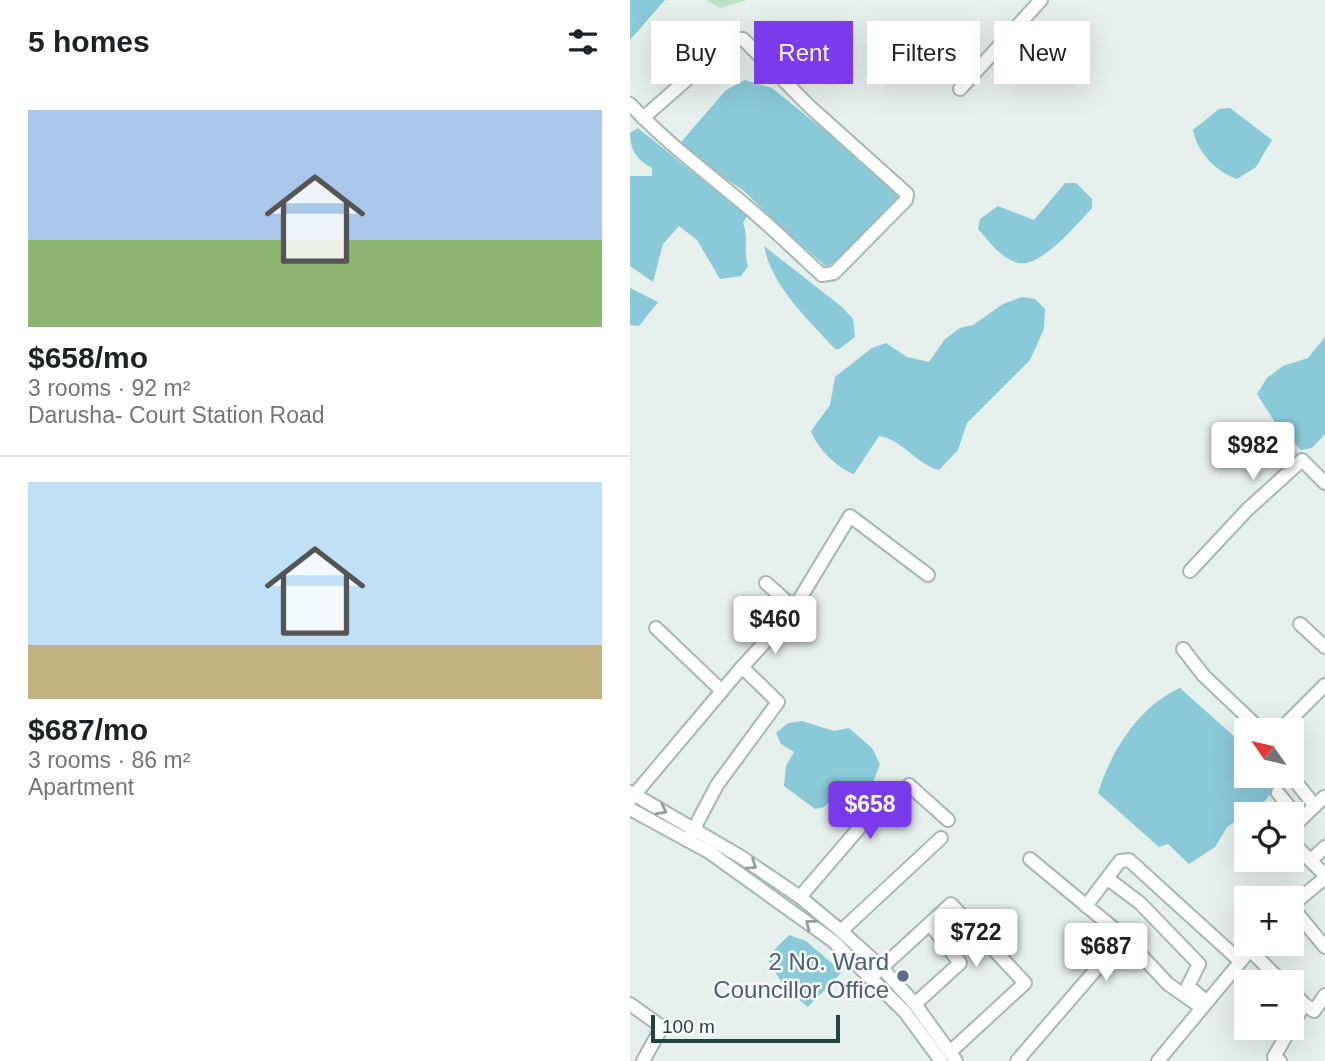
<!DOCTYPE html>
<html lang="en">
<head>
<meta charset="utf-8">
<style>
	:root { --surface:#fff; --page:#f6f6f6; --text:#202124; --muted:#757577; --line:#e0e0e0; --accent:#7c3aed }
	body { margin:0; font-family:Arial,sans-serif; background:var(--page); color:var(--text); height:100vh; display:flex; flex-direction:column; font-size:26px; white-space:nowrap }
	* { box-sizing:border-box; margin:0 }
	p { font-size:23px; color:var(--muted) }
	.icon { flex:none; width:38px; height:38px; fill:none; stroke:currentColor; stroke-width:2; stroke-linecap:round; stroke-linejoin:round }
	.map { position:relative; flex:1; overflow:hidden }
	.drawer { display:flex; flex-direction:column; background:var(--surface); width:630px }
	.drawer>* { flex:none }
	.banner { position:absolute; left:21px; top:21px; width:569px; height:63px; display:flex; gap:14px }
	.needle { width:46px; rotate:304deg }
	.tools { position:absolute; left:604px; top:718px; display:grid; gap:14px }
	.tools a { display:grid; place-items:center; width:70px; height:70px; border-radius:0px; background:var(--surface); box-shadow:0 7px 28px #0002; font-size:35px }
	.scale { position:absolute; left:21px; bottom:18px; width:189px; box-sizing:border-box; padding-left:7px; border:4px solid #22443c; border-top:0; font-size:19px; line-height:24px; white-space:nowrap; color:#22443c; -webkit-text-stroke:5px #f6fbf9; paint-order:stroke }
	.price { position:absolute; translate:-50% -60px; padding:0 16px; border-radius:7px; background:#fff; color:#222; font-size:23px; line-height:46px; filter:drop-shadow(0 2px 4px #0008) }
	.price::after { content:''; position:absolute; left:50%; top:42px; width:21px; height:16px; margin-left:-10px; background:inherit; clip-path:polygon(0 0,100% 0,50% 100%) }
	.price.selected { background:var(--accent); color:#fff }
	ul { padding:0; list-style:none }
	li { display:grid; align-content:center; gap:14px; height:371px; padding:0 28px }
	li+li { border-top:2px solid var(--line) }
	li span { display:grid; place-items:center; height:217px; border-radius:0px; color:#555 }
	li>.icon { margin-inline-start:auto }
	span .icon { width:126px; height:126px; fill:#fffc; stroke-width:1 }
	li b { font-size:30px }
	h2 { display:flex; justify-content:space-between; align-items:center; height:84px; padding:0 28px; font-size:30px }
	.tag { padding:0 24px; border-radius:0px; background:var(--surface); box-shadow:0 7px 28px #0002; font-size:24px; line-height:63px }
	.tag.selected { background:var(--accent); color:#fff }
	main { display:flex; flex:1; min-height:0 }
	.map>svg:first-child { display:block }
	.green { fill:#bde2c8 }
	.water { fill:#89c9d8 }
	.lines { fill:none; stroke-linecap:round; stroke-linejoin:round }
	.minor-casing { stroke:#a7b8b3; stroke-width:16 }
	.minor { stroke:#fff; stroke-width:12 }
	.oneway { stroke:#90a29e }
	.service-dot { fill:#5c6f8a; stroke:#f6fbf9; stroke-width:2.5 }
	.labels { text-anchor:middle; stroke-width:5; stroke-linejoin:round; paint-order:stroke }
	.service-label { font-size:24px; fill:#4e5e75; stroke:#f6fbf9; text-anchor:end }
</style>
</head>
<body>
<main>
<section class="drawer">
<h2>5 homes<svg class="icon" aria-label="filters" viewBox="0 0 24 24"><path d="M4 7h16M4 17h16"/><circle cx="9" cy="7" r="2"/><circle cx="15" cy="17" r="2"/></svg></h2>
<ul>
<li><span style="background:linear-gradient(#a9c7e8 60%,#8fb573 0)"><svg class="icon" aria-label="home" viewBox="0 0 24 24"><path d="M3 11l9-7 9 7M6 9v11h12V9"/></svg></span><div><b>$658/mo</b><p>3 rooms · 92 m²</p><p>Darusha- Court Station Road</p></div></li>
<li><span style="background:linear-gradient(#bfe0f5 75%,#c2b280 0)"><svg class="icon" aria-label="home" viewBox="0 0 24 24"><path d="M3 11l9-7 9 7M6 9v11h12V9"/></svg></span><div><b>$687/mo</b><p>3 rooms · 86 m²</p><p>Apartment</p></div></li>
</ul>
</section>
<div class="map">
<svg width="695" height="1061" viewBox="0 0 695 1061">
	<rect width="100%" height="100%" fill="#e5efeb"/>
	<polygon class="green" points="76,0 117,0 90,8"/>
	<g class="water">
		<polygon points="0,0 35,0 0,40"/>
		<path d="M115,80L142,88L241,168L269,198C258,228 222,248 197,267L152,229L114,191L51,148L52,141L96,90Z"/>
		<path d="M600,108L642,140L626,167L607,179C586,172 567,152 563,130L589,109Z"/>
		<path d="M8,128L117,216L113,223C119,237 113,251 118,266L111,276L90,279L67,240L49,226L33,244L23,282L0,266V176H22V168C7,160 0,150 0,133Z"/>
		<path d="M435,183H446L462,199V208C447,224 408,272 385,262C369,256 359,241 348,229L350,219L368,206L404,220Z"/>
		<path d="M134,246L212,307L223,319L225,337L209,349H205C178,319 142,287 134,246Z"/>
		<polygon points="0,288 28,302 9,326 0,325"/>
		<path d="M392,297L405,299L415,309L414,329L400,360L337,423L328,450L309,470C286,464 273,440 249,436L224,474C207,468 187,448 181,431L200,405L205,377L242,348L256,343L277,357L299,362L315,339L330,328L343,325L373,304Z"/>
		<polygon points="695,337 695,434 682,448 671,450 646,424 627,394 637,378 653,366 678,358"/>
		<path d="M550,688L616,747V775H644L647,779L646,788L633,803L597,827L585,847L559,864L538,844L529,847L468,793C481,751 509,706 550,688Z"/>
		<polygon points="172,721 204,731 219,728 242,748 250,764 243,782 221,796 204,798 194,807 185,809 154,786 156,766 164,752 151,744 146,733 158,723"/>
		<polygon points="159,935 176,941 212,972 178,1007 155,988 139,962 142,952"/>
	</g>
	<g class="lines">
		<defs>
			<g id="minor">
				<polyline points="330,89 411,0"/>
				<path d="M0,104C39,146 86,179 129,217C151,236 171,256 192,275L204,273L276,200L277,194L179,106L113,39H103L13,118"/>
				<polyline points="560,571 617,510 672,460 695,483"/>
				<polyline points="136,583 164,608"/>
				<polyline points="670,624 695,647"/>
				<polyline points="26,628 92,691"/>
				<polyline points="553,649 574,676 631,730"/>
				<polyline points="650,730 695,685"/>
				<polyline points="669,786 685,806"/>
				<polyline points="0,792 111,857 170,897 211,931 252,968 285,1004 326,1061"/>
				<polyline points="648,793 670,820"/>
				<polyline points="0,800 112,667"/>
				<polyline points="0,809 79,852 203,941 275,1012 311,1061"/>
				<polyline points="662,828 694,797"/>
				<polyline points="58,840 87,785 148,702 112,667 160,615 220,516 298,575"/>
				<polyline points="662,842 695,875"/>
				<polyline points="400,859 494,937"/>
				<polyline points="681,860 695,847"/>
				<polyline points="478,879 510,903 569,964 558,986 576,1001"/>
				<polyline points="170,897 230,827 279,785 318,820"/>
				<polyline points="662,905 695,878"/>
				<polyline points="456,906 490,861 499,860 610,961"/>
				<polyline points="662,907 695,947"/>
				<polyline points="211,931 311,838"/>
				<polyline points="620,950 652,982"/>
				<polyline points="247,972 321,904 395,983 320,1052"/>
				<polyline points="662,991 674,1004"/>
				<polyline points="0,1004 32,1027 13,1061"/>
				<polyline points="285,1004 330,963 300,924"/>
				<polyline points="662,1026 674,1004 684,1011 695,995"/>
				<polyline points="387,1061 494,937 538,984 571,1007"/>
				<polyline points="528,1061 626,943"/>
				<polyline points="650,1061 644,1057 661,1027"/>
			</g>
		</defs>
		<use href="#minor" class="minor-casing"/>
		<use href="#minor" class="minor"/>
	</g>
	<defs><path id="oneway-chevron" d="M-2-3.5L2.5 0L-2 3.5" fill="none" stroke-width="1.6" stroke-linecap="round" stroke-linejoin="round" transform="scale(1.75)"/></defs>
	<g class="oneway">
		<use href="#oneway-chevron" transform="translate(32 810) rotate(28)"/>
		<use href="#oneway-chevron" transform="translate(122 865) rotate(34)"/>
		<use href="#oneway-chevron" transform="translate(180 924) rotate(-142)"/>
	</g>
	<circle class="service-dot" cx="273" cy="976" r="7"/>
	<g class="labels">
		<g class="service-label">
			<text x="259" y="970">2 No. Ward<tspan x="259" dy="28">Councillor Office</tspan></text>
		</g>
	</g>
</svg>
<div class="tools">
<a><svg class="needle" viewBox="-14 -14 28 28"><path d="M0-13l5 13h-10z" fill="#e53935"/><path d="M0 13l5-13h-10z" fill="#757577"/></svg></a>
<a><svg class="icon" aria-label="locate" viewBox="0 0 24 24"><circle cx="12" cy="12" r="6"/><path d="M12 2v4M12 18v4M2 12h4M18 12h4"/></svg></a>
<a>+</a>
<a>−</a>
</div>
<div class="scale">100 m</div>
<b class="price" style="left:623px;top:482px">$982</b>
<b class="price" style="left:145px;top:656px">$460</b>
<b class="price selected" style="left:240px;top:841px">$658</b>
<b class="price" style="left:346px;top:969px">$722</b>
<b class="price" style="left:476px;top:983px">$687</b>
<div class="banner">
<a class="tag">Buy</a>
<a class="tag selected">Rent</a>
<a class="tag">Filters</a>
<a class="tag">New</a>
</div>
</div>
</main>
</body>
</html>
